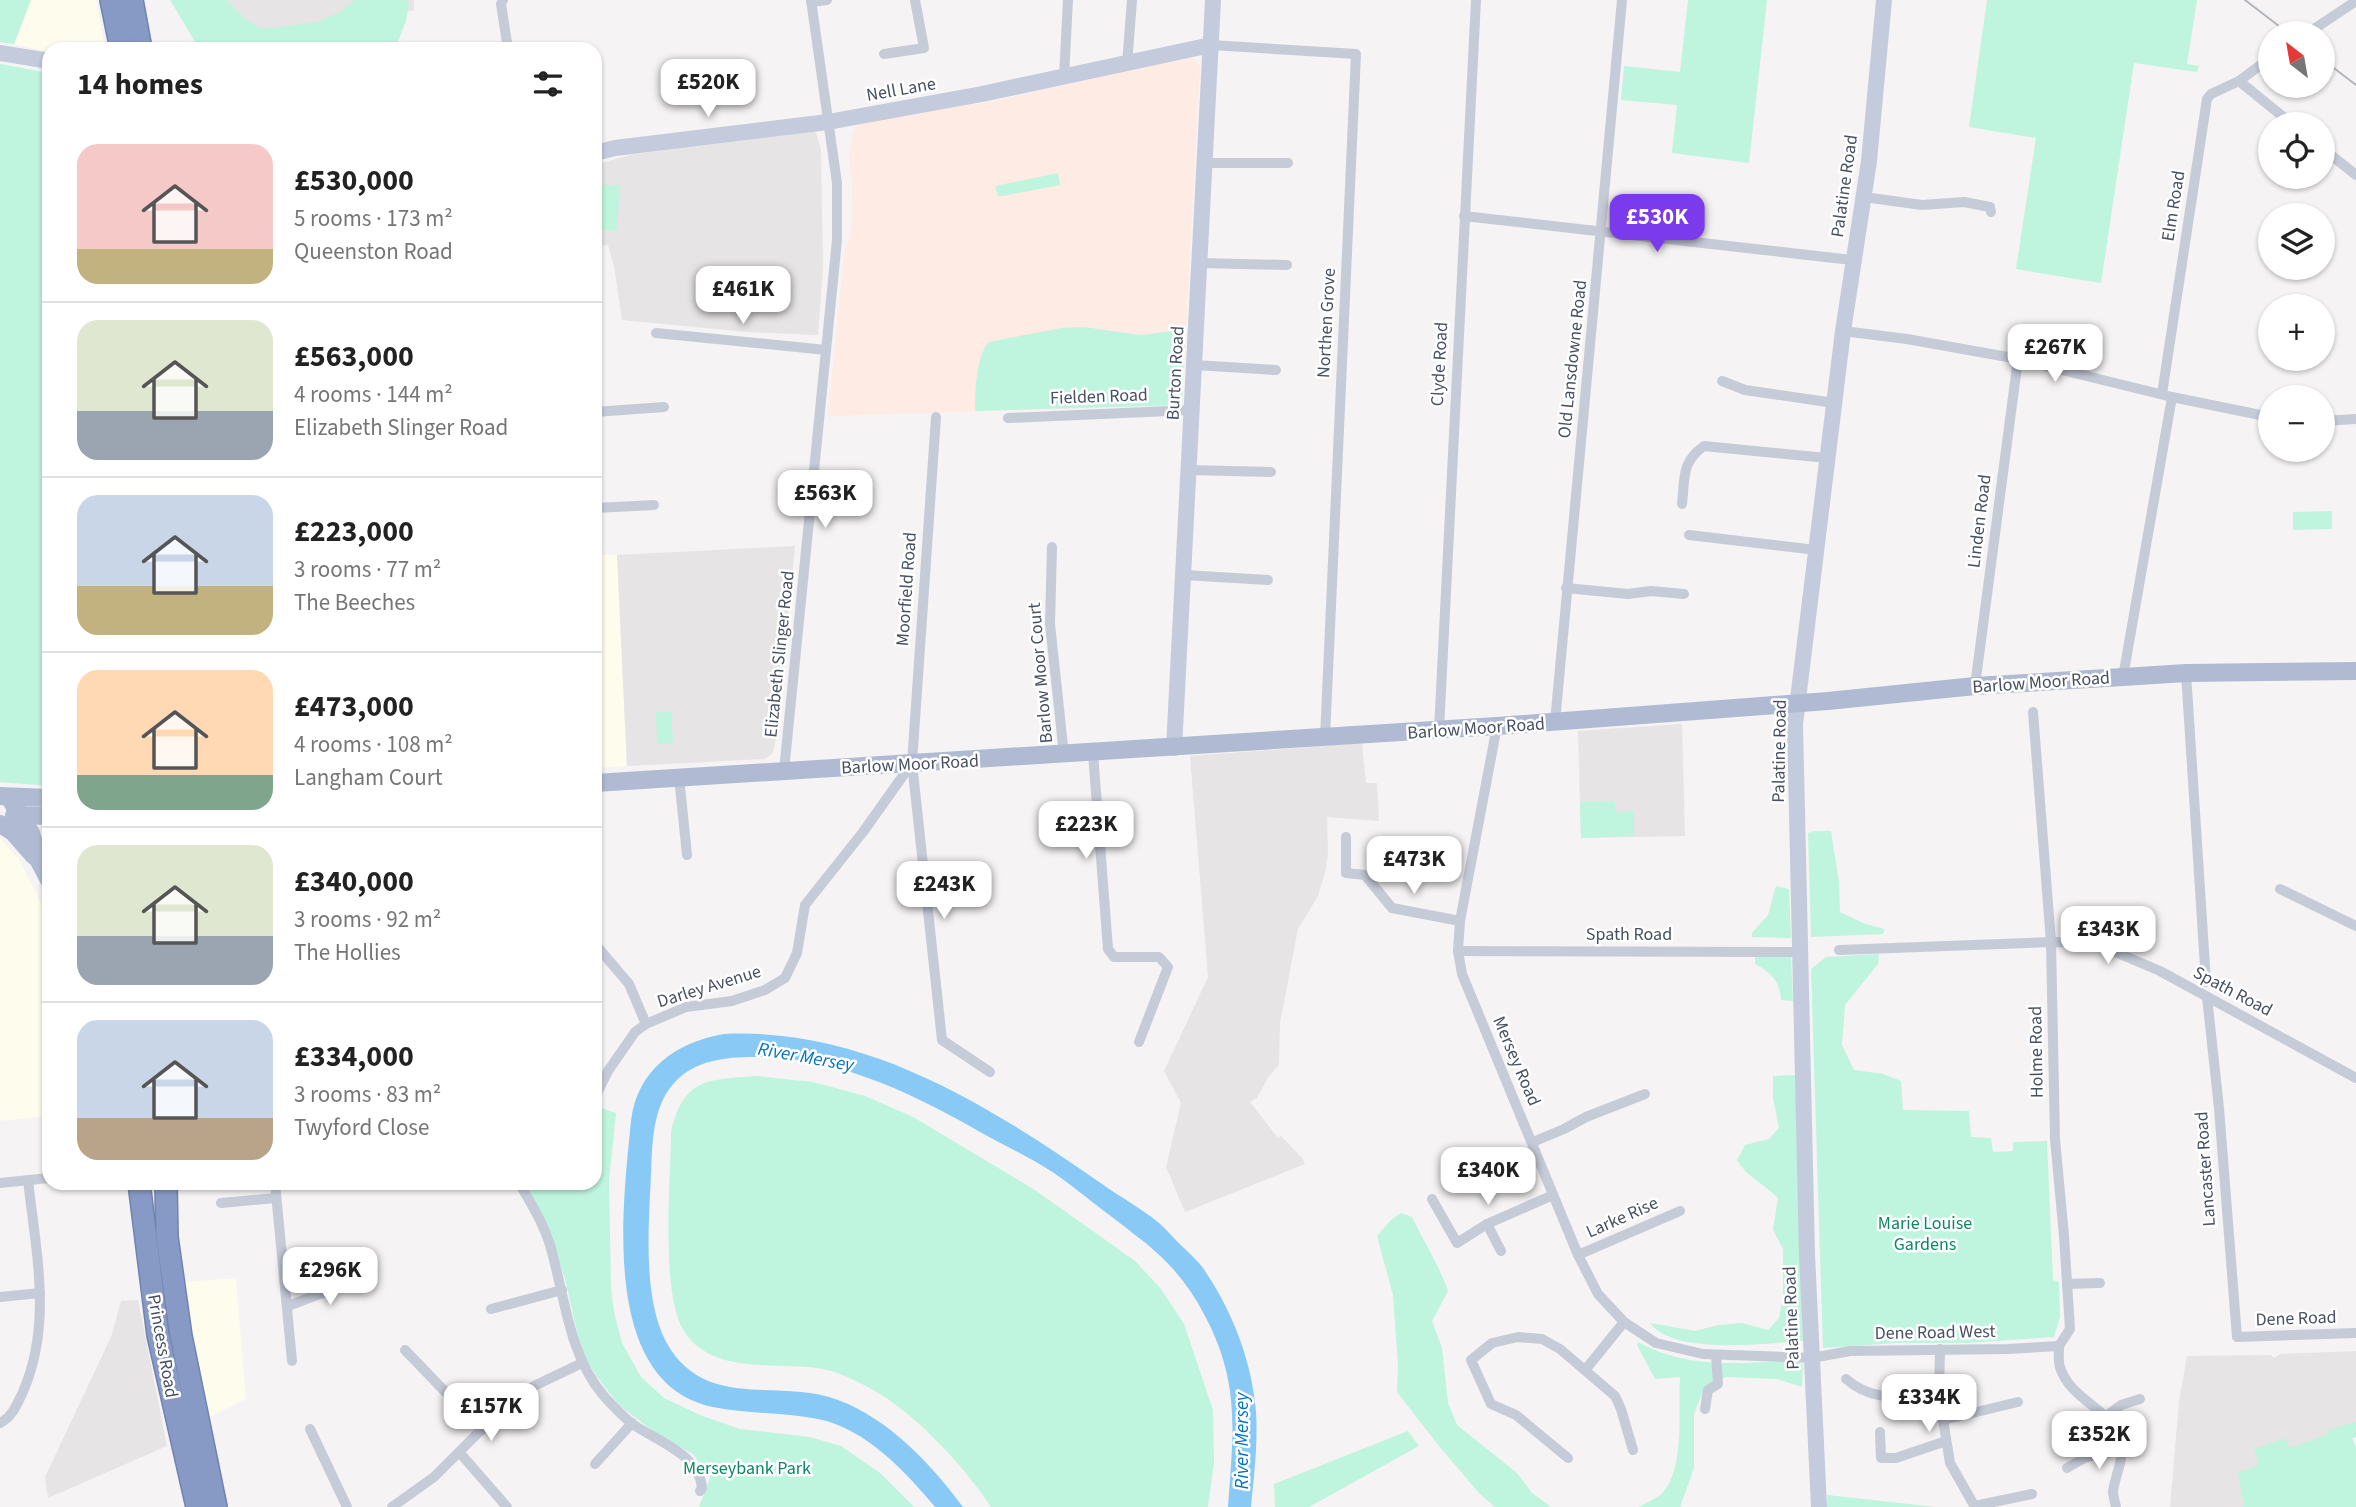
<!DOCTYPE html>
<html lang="en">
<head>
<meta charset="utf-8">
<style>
	:root { --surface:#fff; --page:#f6f6f6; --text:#222; --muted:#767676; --line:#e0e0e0; --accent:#7c3aed }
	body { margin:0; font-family:"Source Sans 3",sans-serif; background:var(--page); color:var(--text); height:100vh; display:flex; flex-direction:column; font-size:26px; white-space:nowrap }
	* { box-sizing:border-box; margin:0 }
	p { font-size:23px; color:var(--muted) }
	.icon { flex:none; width:38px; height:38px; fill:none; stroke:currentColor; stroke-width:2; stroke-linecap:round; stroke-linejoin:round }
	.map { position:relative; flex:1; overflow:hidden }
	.sheet { position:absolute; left:42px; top:42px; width:560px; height:1148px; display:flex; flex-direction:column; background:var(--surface); border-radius:21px; box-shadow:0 2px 5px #0004 }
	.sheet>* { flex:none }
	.needle { width:46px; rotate:329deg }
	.controls { position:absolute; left:2258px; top:21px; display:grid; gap:14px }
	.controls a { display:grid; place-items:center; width:77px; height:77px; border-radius:50%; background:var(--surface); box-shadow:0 2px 5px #0004; font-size:35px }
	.price { position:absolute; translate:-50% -60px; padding:0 16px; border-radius:14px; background:#fff; color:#222; font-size:23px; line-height:46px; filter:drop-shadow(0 2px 4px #0008) }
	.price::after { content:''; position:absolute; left:50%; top:42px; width:21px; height:16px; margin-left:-10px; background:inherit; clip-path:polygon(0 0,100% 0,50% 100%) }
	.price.current { background:var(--accent); color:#fff }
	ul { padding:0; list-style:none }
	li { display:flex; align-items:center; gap:21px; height:175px; padding:0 35px }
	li+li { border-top:2px solid var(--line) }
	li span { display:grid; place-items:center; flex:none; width:196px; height:140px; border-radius:21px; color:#555 }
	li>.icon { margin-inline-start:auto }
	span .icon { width:84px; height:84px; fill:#fffc; stroke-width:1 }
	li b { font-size:30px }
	h2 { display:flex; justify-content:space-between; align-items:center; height:84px; padding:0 35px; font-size:30px }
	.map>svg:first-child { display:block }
	.commercial { fill:#fefced }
	.education { fill:#e6e4e4 }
	.medical { fill:#feebe4 }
	.green { fill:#bff4de }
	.water { fill:#89c9f5 }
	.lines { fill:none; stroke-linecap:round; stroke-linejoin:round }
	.highway-casing { stroke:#7283b1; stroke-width:24 }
	.street { stroke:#c6cbd8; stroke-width:10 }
	.secondary { stroke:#c4cbdc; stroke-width:16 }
	.primary { stroke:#b0bbd3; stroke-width:18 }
	.highway { stroke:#8799c5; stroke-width:21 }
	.tram { stroke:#b4b6bd; stroke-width:2 }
	.labels { text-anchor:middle; stroke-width:5; stroke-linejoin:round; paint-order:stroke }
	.street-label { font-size:18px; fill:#485162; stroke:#fff }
	.park-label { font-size:18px; fill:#0f8763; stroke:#fff }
	.water-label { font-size:19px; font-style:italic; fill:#0071bd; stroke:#fff }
</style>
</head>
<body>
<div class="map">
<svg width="2356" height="1507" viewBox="0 0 2356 1507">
	<rect width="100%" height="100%" fill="#f5f3f3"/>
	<g class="commercial">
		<polygon points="31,0 96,0 104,43 102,49 49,49 49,52 14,44"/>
		<polygon points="595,555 617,555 627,766 595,768"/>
		<polygon points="0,838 19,859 49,919 49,1116 0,1121"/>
		<polygon points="236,1278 246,1399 210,1417 190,1331 185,1282"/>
	</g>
	<g class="education">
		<polygon points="221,0 414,0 414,10 319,27 256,29"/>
		<polygon points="814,131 817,135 821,150 823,268 818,335 747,332 622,320 614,266 608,245 595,246 595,165 629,155 778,134"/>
		<polygon points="795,546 775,744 772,754 765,759 627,766 617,555"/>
		<polygon points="1682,724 1685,836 1581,838 1578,731"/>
		<polygon points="1362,743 1366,783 1377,783 1379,821 1327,817 1328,852 1326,869 1318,896 1298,929 1280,1023 1279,1065 1269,1076 1257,1098 1250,1102 1278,1138 1281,1136 1303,1159 1305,1164 1185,1212 1166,1167 1181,1103 1164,1071 1208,977 1190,756"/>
		<polygon points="138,1300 167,1446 48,1498 45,1477 111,1337 121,1301"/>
		<polygon points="2356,1351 2356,1437 2352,1438 2356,1448 2356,1507 2170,1507 2179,1401 2187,1356 2271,1355 2274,1358 2280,1354"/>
	</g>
	<polygon class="medical" points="1190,57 1200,66 1182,405 828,416 845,246 849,242 851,228 852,190 849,158 852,137 855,128 863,121 994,101"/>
	<g class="green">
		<polygon points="0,0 31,0 14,44 0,42"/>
		<polygon points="170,0 226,0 245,19 260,28 270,28 317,22 338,13 355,0 406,0 409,3 406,21 395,49 196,49 194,40"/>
		<polygon points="1688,0 1767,0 1749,163 1672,153 1677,105 1621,100 1624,66 1680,72"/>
		<polygon points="1987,0 2197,0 2187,64 2199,66 2197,72 2134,63 2101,283 2016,269 2036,138 1969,127"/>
		<polygon points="0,64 49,73 49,786 0,782"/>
		<polygon points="1058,173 1060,185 1003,196 998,196 995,186"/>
		<polygon points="595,184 620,186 617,231 595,229"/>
		<path d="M1084,327L1141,335L1172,331H1185L1182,405L975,411C975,394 976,355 989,342L1061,328Z"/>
		<polygon points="2332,511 2332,529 2293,530 2293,512"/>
		<polygon points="656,712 671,712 673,743 657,744"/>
		<polygon points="1615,801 1615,812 1634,811 1634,836 1581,838 1580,802"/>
		<polygon points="1815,831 1831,831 1839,882 1840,912 1863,923 1884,929 1883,934 1811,937 1808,833"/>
		<polygon points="1776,886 1789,889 1791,938 1752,937 1752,933 1768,915"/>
		<polygon points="1879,954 1878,964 1845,1005 1842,1045 1854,1070 1883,1074 1901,1081 1903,1110 1969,1111 1971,1137 1991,1138 1993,1152 2013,1151 2013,1142 2047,1141 2053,1280 2059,1282 2060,1317 2054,1337 1966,1343 1897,1343 1823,1348 1811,969 1826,957"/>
		<path d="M1791,955L1793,1001L1781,1000C1780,982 1772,973 1755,964V956Z"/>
		<path d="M1796,1075L1803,1341C1764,1343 1675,1356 1650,1323L1695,1331L1718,1325L1742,1323L1768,1330L1779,1318L1783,1295V1249L1773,1230L1778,1198C1764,1184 1747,1177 1737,1160L1745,1145L1769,1139L1779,1128L1773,1098V1076Z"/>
		<path d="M756,1076L813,1082L865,1096L913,1117L1035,1190L1135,1261L1161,1289L1184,1324L1213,1410L1214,1462L1208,1507H991C962,1463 910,1407 862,1384C850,1378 835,1371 822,1369C778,1361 712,1376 684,1331C660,1293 671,1180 671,1132C684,1077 708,1080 756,1076Z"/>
		<polygon points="601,1108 616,1113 609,1180 611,1288 614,1312 622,1343 641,1377 664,1398 700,1415 740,1429 810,1437 841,1446 880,1473 914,1507 699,1507 710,1478 693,1454 658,1435 619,1405 595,1374 581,1349 565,1279 550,1233 526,1183 595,1183 595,1111"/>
		<path d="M1401,1213L1412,1217C1424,1242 1439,1265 1448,1291L1432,1321L1442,1348L1448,1403L1457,1425L1517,1473L1532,1493L1551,1507H1495L1479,1493L1439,1446L1397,1392L1398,1365L1393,1295L1377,1236L1391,1220Z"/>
		<path d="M1638,1342C1689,1370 1739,1363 1796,1360L1803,1365L1802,1387L1777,1379L1726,1377L1705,1386L1694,1414V1468L1680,1507H1639C1646,1503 1653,1500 1659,1496C1686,1474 1678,1409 1680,1377L1655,1379L1637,1345Z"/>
		<polygon points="2356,1422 2356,1437 2352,1438 2356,1448 2356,1507 2244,1507 2238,1473 2259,1465 2254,1449 2285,1438 2290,1448 2328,1434 2328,1430"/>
		<polygon points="1408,1431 1419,1446 1309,1507 1275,1507 1274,1484"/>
		<polygon points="1827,1495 1936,1507 1827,1507"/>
	</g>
	<path class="water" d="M724,1034C866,1027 990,1106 1102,1184C1120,1197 1141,1208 1159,1223C1168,1231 1176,1241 1185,1249C1191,1255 1198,1261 1203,1268C1232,1310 1252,1361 1256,1412C1258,1443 1254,1476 1251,1507H1228C1233,1434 1241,1384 1205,1316C1193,1292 1177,1271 1157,1253C1143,1240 1127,1229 1112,1217C1093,1203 1074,1187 1054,1173C1034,1160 1012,1149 991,1138C917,1096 841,1056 754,1057C725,1057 695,1060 674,1083C648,1112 653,1158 650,1194C648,1241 644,1310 671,1350C711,1410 783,1378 838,1400C889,1419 931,1464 963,1507H935C906,1472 865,1428 818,1419C784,1412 747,1414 713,1407C599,1383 623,1205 631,1121C637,1070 676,1042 724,1034Z"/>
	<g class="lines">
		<defs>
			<g id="highway">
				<polyline points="111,0 121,49"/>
				<polyline points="132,0 141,49"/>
				<polyline points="139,1183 158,1335 197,1507"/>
				<polyline points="166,1183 167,1237 181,1336 216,1507"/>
			</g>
		</defs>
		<use href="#highway" class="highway-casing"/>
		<g class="street">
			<polyline points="503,0 501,4 508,49"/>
			<polyline points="811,2 827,0"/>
			<polyline points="2308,33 2356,1"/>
			<polyline points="1211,45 1356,54 1325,738"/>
			<polyline points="884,54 924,48 915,0"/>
			<polyline points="1127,64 1132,0"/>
			<polyline points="1064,77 1068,0"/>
			<polyline points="2239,81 2292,124"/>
			<polyline points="2322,148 2356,175"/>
			<polyline points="1205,163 1288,163"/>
			<polyline points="1864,197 1922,205 1964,202 1990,207 1991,212"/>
			<polyline points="1464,216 1852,260"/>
			<polyline points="1200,263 1287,265"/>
			<polyline points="1843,331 1907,339 2013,358 2172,397 2270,417"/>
			<polyline points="656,333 826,350"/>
			<polyline points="1194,365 1276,370"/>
			<polyline points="1722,381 1745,390 1834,403"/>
			<polyline points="2162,394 2207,99 2211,94 2239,81 2270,58"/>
			<polyline points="595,412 664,407"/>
			<polyline points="936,417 912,763 942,1040 990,1072"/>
			<polyline points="1008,418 1192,410"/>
			<polyline points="2322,421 2356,419"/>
			<polyline points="1189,470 1271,472"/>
			<path d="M1682,504C1685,479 1681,462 1704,446L1827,458"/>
			<polyline points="595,508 654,505"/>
			<polyline points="1689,535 1816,550"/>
			<polyline points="1052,547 1050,624 1064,755"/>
			<polyline points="1184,575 1268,580"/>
			<polyline points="1566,588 1628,594 1651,591 1684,594"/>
			<polyline points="2186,673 2206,982"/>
			<polyline points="2123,677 2172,397"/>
			<polyline points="1975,686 2018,359"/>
			<polyline points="2033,712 2051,942 2055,1139 2064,1236 2070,1329 2059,1346"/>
			<polyline points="1555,722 1622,0"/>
			<polyline points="1497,726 1460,921 1458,951 1462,974 1578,1255 1598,1294 1624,1322 1656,1343 1703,1354 1812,1358 1850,1351 2008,1349 2059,1346"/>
			<polyline points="1439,730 1476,0"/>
			<polyline points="1093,753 1108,949 1114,957 1159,957 1168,967 1139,1042"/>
			<polyline points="784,771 837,240 837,183 811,0"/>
			<polyline points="679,777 687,855"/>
			<polyline points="1346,837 1346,873 1365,875 1392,908 1460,921"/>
			<polyline points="923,880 967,878 967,896"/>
			<polyline points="2280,889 2356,926"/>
			<polyline points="595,944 629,984 646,1024"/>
			<polyline points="1839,950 2051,942 2094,943 2160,971 2356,1078"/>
			<polyline points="1458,951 1801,952"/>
			<polyline points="2207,997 2219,1108 2237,1337 2356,1333"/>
			<polyline points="595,1097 608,1071 635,1032 646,1024 686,1007 732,1001 765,990 785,978 797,953 805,905 863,832 912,763"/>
			<polyline points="1533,1142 1564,1129 1586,1117 1645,1094"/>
			<polyline points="0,1183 49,1178"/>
			<polyline points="275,1183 292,1361"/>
			<path d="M519,1183C531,1203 543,1223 550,1245C565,1296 568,1353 603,1395C612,1405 623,1417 634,1425C657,1441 700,1455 702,1488L700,1491"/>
			<polyline points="1432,1199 1457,1243 1487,1224 1553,1195"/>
			<polyline points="221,1203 276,1198"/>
			<polyline points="1487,1224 1501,1251"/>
			<polyline points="1578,1255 1680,1211"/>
			<polyline points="2067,1284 2100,1283"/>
			<polyline points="0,1297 40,1293"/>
			<polyline points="288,1306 362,1278"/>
			<polyline points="491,1309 562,1290"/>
			<path d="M2059,1346C2059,1353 2058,1361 2060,1367C2069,1397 2103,1406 2117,1432C2128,1453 2116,1471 2113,1491C2113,1496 2115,1502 2116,1507"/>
			<polyline points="1940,1349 1939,1395 1950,1463 1975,1507"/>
			<polyline points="405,1350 482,1430"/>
			<polyline points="1586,1369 1624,1322"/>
			<path d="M1846,1379C1875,1404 1903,1395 1939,1395"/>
			<polyline points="1705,1409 1708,1390 1718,1384 1716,1355"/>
			<polyline points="2105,1417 2121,1405 2140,1399"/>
			<polyline points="1943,1420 2018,1402"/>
			<path d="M0,1423C12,1417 16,1406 22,1394C53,1325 36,1253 28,1180"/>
			<polyline points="310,1429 347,1507"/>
			<polyline points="1880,1432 1881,1458 1896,1458 1946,1441"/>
			<polyline points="460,1453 507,1507"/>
			<polyline points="1568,1458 1516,1415 1491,1404 1471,1360 1492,1343 1518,1337 1542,1339 1560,1349 1615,1396 1621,1409 1633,1450"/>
			<polyline points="595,1464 632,1423"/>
			<polyline points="2067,1468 2086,1457 2122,1450"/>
			<polyline points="1975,1506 2032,1494"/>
			<polyline points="392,1507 434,1477 503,1408 534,1386 582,1363"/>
		</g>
		<g class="secondary">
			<polyline points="0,53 49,61"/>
			<polyline points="595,153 615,148 828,122 982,94 1211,45"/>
			<polyline points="1174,748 1213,0"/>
			<polyline points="1819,1507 1807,1255 1795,724 1843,331 1869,161 1884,0"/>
		</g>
		<g class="primary">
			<polyline points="595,783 1497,726 1828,701 1975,686 2123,677 2186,673 2356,671"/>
			<polyline points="0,796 49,798"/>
			<polyline points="9,797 31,833 39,861 49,880"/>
			<polyline points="14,815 49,816"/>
			<polyline points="0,824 13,832 34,856"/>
		</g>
		<use href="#highway" class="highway"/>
		<g class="tram">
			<polyline points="2245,0 2288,33"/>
			<polyline points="2322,59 2356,85"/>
		</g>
	</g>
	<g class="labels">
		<g class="street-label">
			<text transform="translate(901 89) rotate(-10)" y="6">Nell Lane</text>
			<text transform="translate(1844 186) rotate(-82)" y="6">Palatine Road</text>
			<text transform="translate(2173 206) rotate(-81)" y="6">Elm Road</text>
			<text transform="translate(1326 323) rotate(-87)" y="6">Northen Grove</text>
			<text transform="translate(1572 359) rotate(-84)" y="6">Old Lansdowne Road</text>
			<text transform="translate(1439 364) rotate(-87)" y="6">Clyde Road</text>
			<text transform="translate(1175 373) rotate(-87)" y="6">Burton Road</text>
			<text transform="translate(1099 396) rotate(-2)" y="6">Fielden Road</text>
			<text transform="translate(1979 521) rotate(-83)" y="6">Linden Road</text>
			<text transform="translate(906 589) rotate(-86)" y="6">Moorfield Road</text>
			<text transform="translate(779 654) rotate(-84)" y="6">Elizabeth Slinger Road</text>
			<text transform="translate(1040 673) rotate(-95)" y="6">Barlow Moor Court</text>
			<text transform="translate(2041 682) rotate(-4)" y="6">Barlow Moor Road</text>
			<text transform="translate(1476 728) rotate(-4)" y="6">Barlow Moor Road</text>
			<text transform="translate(1779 751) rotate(-89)" y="6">Palatine Road</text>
			<text transform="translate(910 764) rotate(-3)" y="6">Barlow Moor Road</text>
			<text x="1629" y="940">Spath Road</text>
			<text transform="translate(709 986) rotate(-17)" y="6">Darley Avenue</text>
			<text transform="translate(2233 991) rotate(28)" y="6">Spath Road</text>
			<text transform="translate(2036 1052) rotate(-91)" y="6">Holme Road</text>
			<text transform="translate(1517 1061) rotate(67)" y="6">Mersey Road</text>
			<text transform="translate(2205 1169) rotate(-94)" y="6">Lancaster Road</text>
			<text transform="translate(1622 1217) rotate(-24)" y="6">Larke Rise</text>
			<text transform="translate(1791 1318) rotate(-92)" y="6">Palatine Road</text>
			<text transform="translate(2296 1318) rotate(-2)" y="6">Dene Road</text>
			<text transform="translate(1935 1332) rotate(-1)" y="6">Dene Road West</text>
			<text transform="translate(163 1346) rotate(80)" y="6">Princess Road</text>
		</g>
		<g class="park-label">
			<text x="1925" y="1229">Marie Louise<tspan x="1925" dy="21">Gardens</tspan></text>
			<text x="747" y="1474">Merseybank Park</text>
		</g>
		<g class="water-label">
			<text transform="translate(806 1056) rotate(10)" y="7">River Mersey</text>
			<text transform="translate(1241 1441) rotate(-90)" y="7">River Mersey</text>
		</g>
	</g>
</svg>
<div class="controls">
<a><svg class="needle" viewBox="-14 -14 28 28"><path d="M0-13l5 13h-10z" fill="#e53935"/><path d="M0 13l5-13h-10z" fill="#767676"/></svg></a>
<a><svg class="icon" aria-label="locate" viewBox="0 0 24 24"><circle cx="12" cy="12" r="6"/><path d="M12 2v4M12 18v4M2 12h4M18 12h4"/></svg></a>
<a><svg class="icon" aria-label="layers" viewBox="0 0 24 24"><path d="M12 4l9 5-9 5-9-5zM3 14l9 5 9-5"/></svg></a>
<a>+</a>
<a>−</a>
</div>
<b class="price" style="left:708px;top:119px">£520K</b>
<b class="price current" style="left:1657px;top:254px">£530K</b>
<b class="price" style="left:743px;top:326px">£461K</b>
<b class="price" style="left:2055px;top:384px">£267K</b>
<b class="price" style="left:825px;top:530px">£563K</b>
<b class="price" style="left:1086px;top:861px">£223K</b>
<b class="price" style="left:1414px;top:896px">£473K</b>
<b class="price" style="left:944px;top:921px">£243K</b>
<b class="price" style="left:2108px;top:966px">£343K</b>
<b class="price" style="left:1488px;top:1207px">£340K</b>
<b class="price" style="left:330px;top:1307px">£296K</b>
<b class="price" style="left:1929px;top:1434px">£334K</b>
<b class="price" style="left:491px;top:1443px">£157K</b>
<b class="price" style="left:2099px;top:1471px">£352K</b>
<section class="sheet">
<h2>14 homes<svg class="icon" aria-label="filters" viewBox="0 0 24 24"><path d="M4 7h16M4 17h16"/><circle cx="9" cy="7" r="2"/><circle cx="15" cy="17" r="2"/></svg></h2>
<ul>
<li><span style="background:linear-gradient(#f6c9c9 75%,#c2b280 0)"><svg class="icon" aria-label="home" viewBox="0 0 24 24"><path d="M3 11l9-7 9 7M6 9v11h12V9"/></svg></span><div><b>£530,000</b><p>5 rooms · 173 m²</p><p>Queenston Road</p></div></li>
<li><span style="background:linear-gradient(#dfe7d0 65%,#9aa5b1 0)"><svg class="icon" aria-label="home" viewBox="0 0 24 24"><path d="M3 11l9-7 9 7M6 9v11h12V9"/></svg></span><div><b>£563,000</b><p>4 rooms · 144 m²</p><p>Elizabeth Slinger Road</p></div></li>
<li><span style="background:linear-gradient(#c9d6e8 65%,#c2b280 0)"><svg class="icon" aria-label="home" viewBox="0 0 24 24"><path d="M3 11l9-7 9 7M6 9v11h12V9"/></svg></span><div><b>£223,000</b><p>3 rooms · 77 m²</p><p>The Beeches</p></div></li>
<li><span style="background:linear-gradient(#ffd9b3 75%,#7fa58c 0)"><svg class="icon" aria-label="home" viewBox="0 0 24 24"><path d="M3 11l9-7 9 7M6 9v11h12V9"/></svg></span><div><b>£473,000</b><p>4 rooms · 108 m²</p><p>Langham Court</p></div></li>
<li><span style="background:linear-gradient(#dfe7d0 65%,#9aa5b1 0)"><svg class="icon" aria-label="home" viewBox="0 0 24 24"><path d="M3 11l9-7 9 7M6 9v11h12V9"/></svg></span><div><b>£340,000</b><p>3 rooms · 92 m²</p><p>The Hollies</p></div></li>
<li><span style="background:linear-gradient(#c9d6e8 70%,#b9a48a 0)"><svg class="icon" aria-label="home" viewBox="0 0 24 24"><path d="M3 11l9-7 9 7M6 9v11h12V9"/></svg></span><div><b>£334,000</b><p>3 rooms · 83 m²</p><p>Twyford Close</p></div></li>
</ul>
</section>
</div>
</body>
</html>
